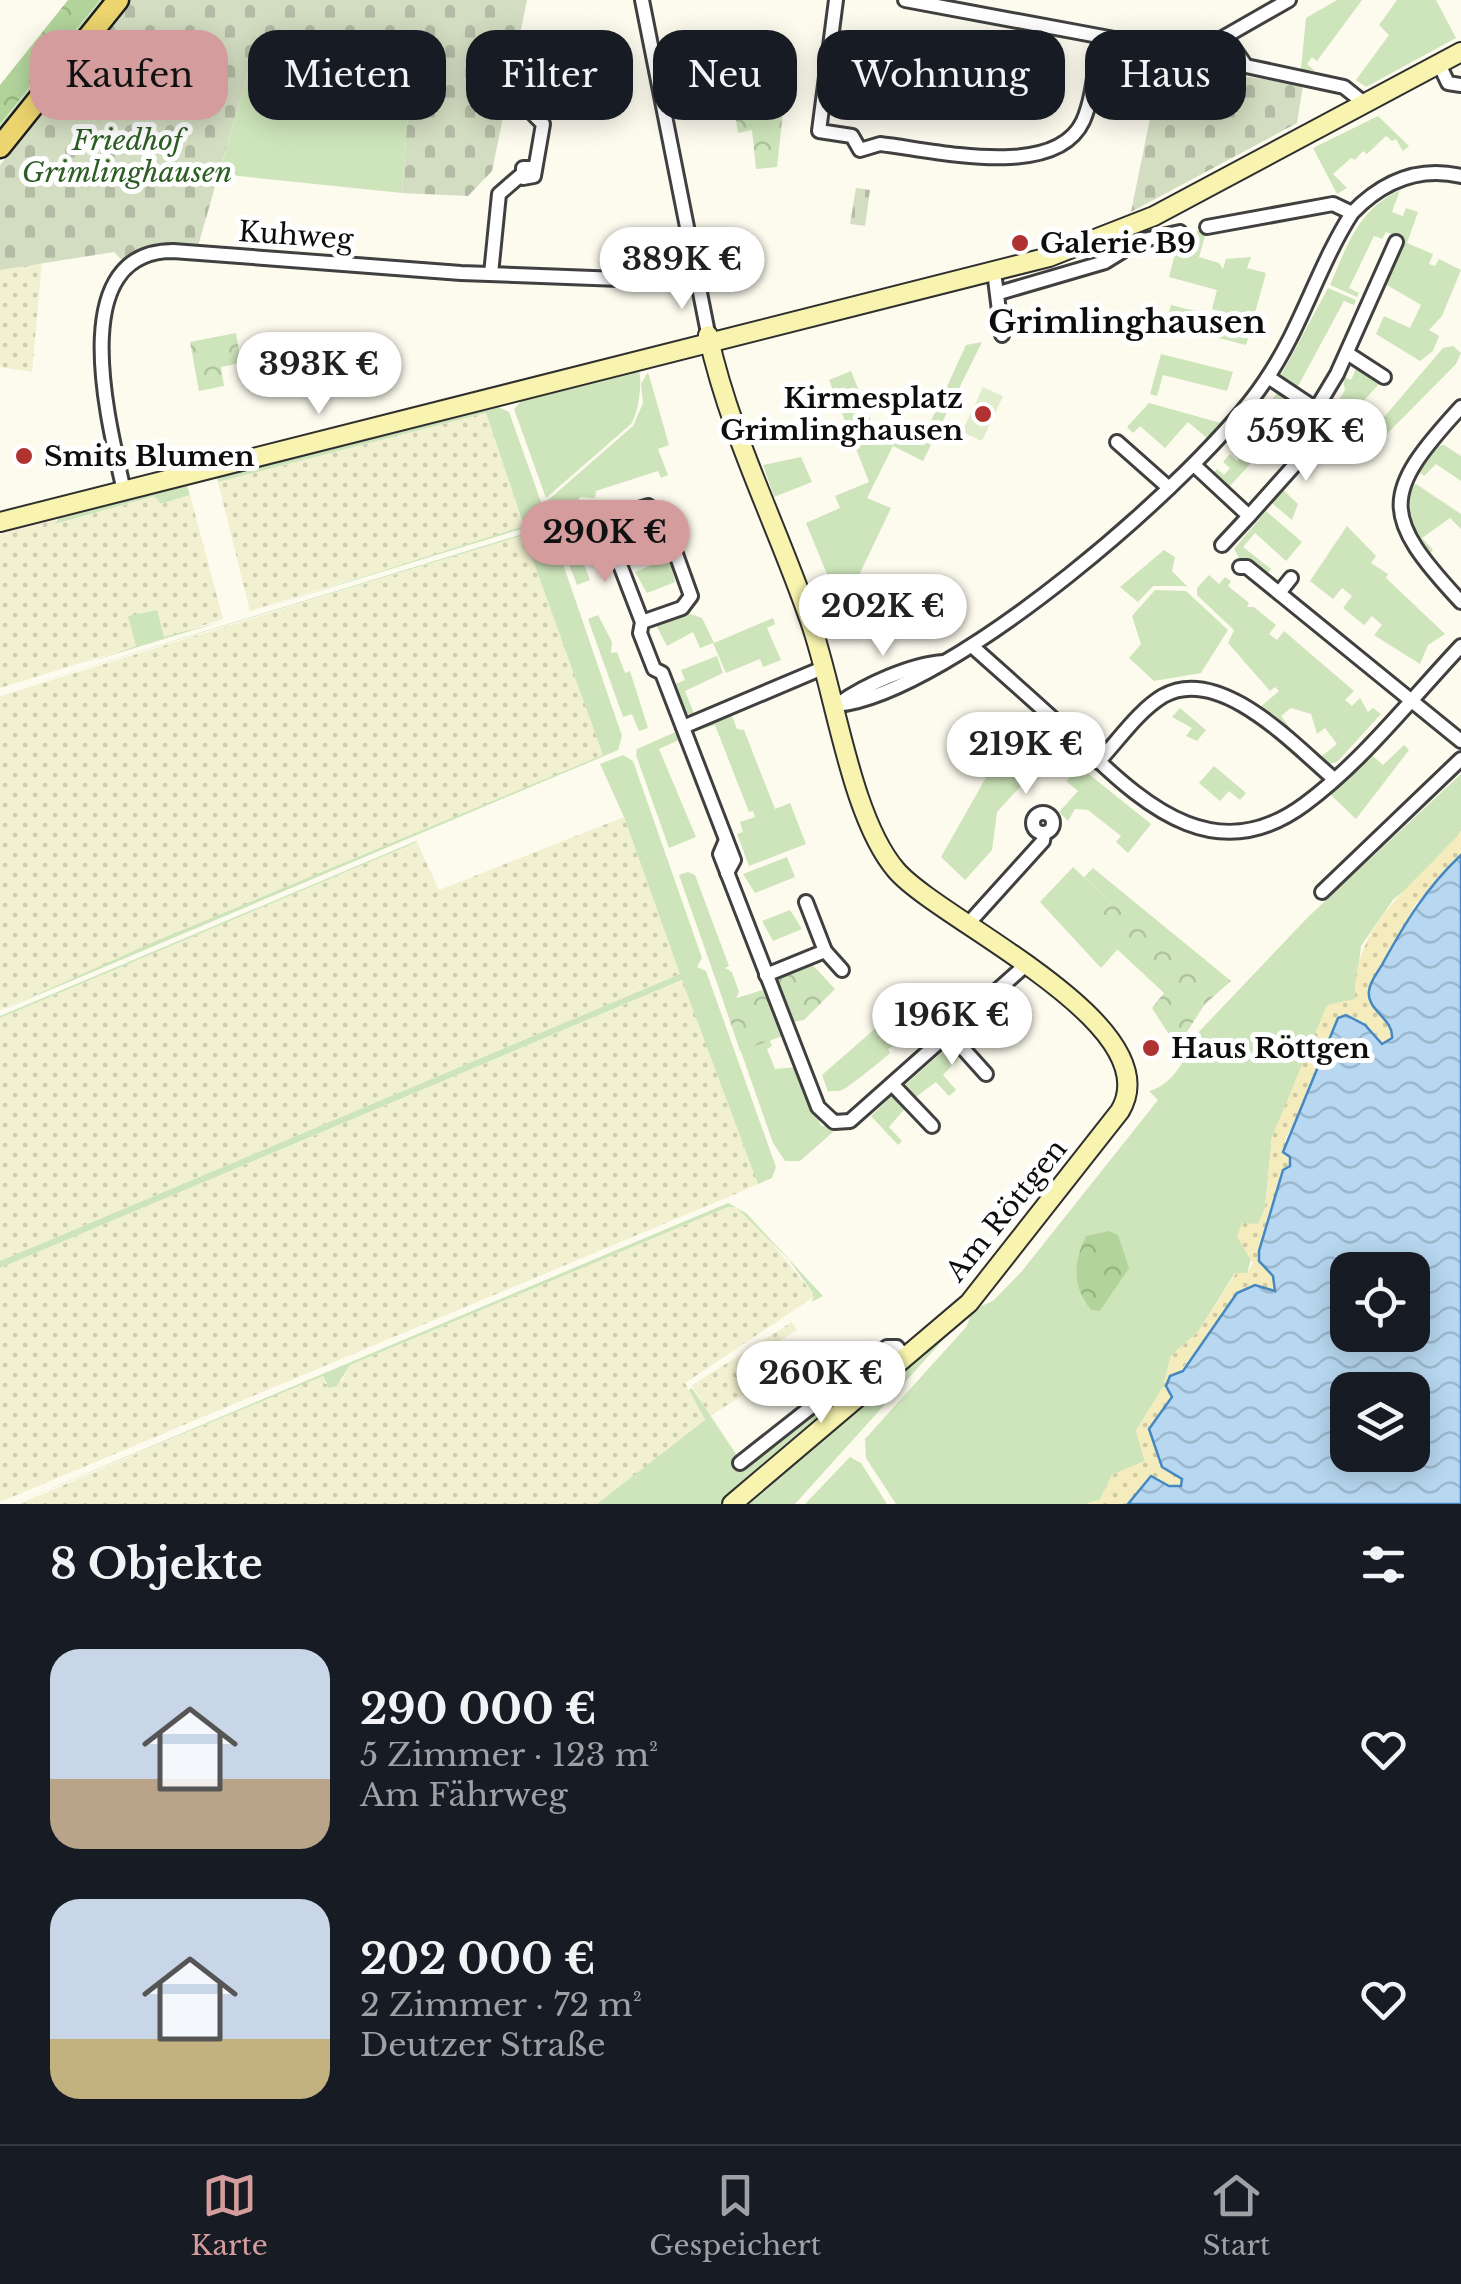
<!DOCTYPE html>
<html lang="de">
<head>
<meta charset="utf-8">
<style>
	:root { --surface:#171b24; --page:#20242c; --text:#f1f3f6; --muted:#9ea1a6; --line:#363941; --accent:#d49c9d }
	body { margin:0; font-family:"Libre Baskerville",serif; background:var(--page); color:var(--text); height:100vh; display:flex; flex-direction:column; font-size:38px; white-space:nowrap }
	* { box-sizing:border-box; margin:0 }
	p { font-size:32px; color:var(--muted) }
	.icon { flex:none; width:55px; height:55px; fill:none; stroke:currentColor; stroke-width:2; stroke-linecap:round; stroke-linejoin:round }
	.map { position:relative; height:1504px; overflow:hidden }
	.drawer { display:flex; flex-direction:column; background:var(--surface); flex:1 }
	.drawer>* { flex:none }
	.top-card { position:absolute; left:30px; top:30px; width:1402px; height:90px; display:flex; gap:20px }
	.buttons { position:absolute; left:1330px; top:1252px; display:grid; gap:20px }
	.buttons a { display:grid; place-items:center; width:100px; height:100px; border-radius:20px; background:var(--surface); box-shadow:0 5px 25px #0003; font-size:50px }
	.price { position:absolute; translate:-50% -85px; padding:0 22px; border-radius:35px; background:#fff; color:#222; font-size:32px; line-height:65px; filter:drop-shadow(0 2px 5px #0008) }
	.price::after { content:''; position:absolute; left:50%; top:60px; width:30px; height:22px; margin-left:-15px; background:inherit; clip-path:polygon(0 0,100% 0,50% 100%) }
	.price.current { background:var(--accent); color:#111 }
	ul { padding:0; list-style:none }
	li { display:flex; align-items:center; gap:30px; height:250px; padding:0 50px }
	li span { display:grid; place-items:center; flex:none; width:280px; height:200px; border-radius:30px; color:#555 }
	li>.icon { margin-inline-start:auto }
	span .icon { width:120px; height:120px; fill:#fffc; stroke-width:1 }
	li b { font-size:42px }
	h2 { display:flex; justify-content:space-between; align-items:center; height:120px; padding:0 50px; font-size:42px }
	.pill { padding:0 35px; border-radius:30px; background:var(--surface); box-shadow:0 5px 25px #0003; font-size:35px; line-height:90px }
	.pill.current { background:var(--accent); color:#111 }
	.menu { display:flex; justify-content:space-around; align-items:center; height:140px; border-top:2px solid var(--line); background:var(--surface); font-size:28px; color:var(--muted) }
	.menu a { display:grid; justify-items:center; gap:5px }
	.menu .current { color:var(--accent) }
	.map>svg:first-child { display:block }
	.farmland { fill:url(#farmland-dots) }
	.grass { fill:#cee5bb }
	.forest { fill:url(#forest-crowns) }
	.sand { fill:url(#sand-dots) }
	.cemetery { fill:url(#cemetery-stones) }
	.park { fill:url(#park-crowns) }
	.pitch { fill:#dfedcc }
	.water { fill:url(#water-waves); stroke:#4588c1; stroke-width:2.5; fill-rule:evenodd }
	.lines { fill:none; stroke-linecap:round; stroke-linejoin:round }
	.street-casing { stroke:#404040; stroke-width:18 }
	.secondary-casing { stroke:#2f2f2f; stroke-width:22 }
	.primary-casing { stroke:#1e1e1e; stroke-width:25 }
	.street { stroke:#fff; stroke-width:12 }
	.secondary { stroke:#f8f4af; stroke-width:18 }
	.primary { stroke:#ecd56f; stroke-width:20 }
	.poi-dot { fill:#b03231; stroke:#fff; stroke-width:4 }
	.labels { text-anchor:middle; stroke-width:10; stroke-linejoin:round; paint-order:stroke }
	.park-label { font-size:28px; font-style:italic; fill:#2c5e23; stroke:#fff }
	.street-label { font-size:28px; fill:#0d0d0d; stroke:#fff }
	.poi-label { font-size:28px; font-weight:bold; fill:#0d0d0d; stroke:#fff; text-anchor:start }
	.quarter-label { font-size:32px; font-weight:bold; fill:#0d0d0d; stroke:#fff }
</style>
</head>
<body>
<div class="map">
<svg width="1461" height="1504" viewBox="0 0 1461 1504">
	<defs>
		<pattern id="farmland-dots" width="8" height="8" patternUnits="userSpaceOnUse" patternTransform="scale(2.5)"><rect width="8" height="8" fill="#f1f0d0"/><path d="M2 2h.1M6 6h.1" fill="none" stroke="#cdcdb1" stroke-width="1.8" stroke-linecap="round"/></pattern>
		<pattern id="forest-crowns" width="20" height="18" patternUnits="userSpaceOnUse" patternTransform="scale(2.5)"><rect width="20" height="18" fill="#b2d49b"/><path d="M2 6a3 3 0 1 1 6 0M12 15a3 3 0 1 1 6 0" fill="none" stroke="#98b584"/></pattern>
		<pattern id="sand-dots" width="8" height="8" patternUnits="userSpaceOnUse" patternTransform="scale(2.5)"><rect width="8" height="8" fill="#f5ecbe"/><path d="M2 2h.1M6 6h.1" fill="none" stroke="#d1c9a2" stroke-width="1.8" stroke-linecap="round"/></pattern>
		<pattern id="cemetery-stones" width="16" height="16" patternUnits="userSpaceOnUse" patternTransform="scale(2.5)"><rect width="16" height="16" fill="#d3ddc1"/><path d="M2 7V4a2 2 0 0 1 4 0v3zM10 15v-3a2 2 0 0 1 4 0v3z" fill="#b4bca5"/></pattern>
		<pattern id="park-crowns" width="20" height="18" patternUnits="userSpaceOnUse" patternTransform="scale(2.5)"><rect width="20" height="18" fill="#cee5bb"/><path d="M2 6a3 3 0 1 1 6 0M12 15a3 3 0 1 1 6 0" fill="none" stroke="#b0c3a0"/></pattern>
		<pattern id="water-waves" width="16" height="10" patternUnits="userSpaceOnUse" patternTransform="scale(2.5)"><rect width="16" height="10" fill="#b7d8f0"/><path d="M0 5q4-4 8 0t8 0" fill="none" stroke="#9cb8cd"/></pattern>
	</defs>
	<rect width="100%" height="100%" fill="#fdfbee"/>
	<g class="farmland">
		<polygon points="42,261 32,372 0,367 0,270"/>
		<polygon points="486,413 524,527 250,611 218,482"/>
		<polygon points="190,495 223,619 164,638 129,615 136,646 0,688 0,534 54,520 60,523 156,496 162,504"/>
		<polygon points="524,535 604,756 0,1010 0,696"/>
		<polygon points="624,817 680,974 0,1261 0,1018 417,842 439,890"/>
		<polygon points="683,980 759,1184 0,1502 0,1268"/>
		<polygon points="728,1207 736,1207 765,1235 815,1296 685,1383 705,1420 601,1504 19,1504 323,1375 325,1384 342,1381 350,1365"/>
		<polygon points="792,1322 797,1330 735,1369 748,1392 710,1416 692,1385"/>
	</g>
	<g class="grass">
		<polygon points="100,0 109,0 0,135 0,124"/>
		<polygon points="1337,0 1362,0 1317,61 1312,57 1307,64 1315,71 1301,69 1306,18"/>
		<polygon points="1397,0 1436,0 1456,38 1366,87 1356,80 1389,35 1379,25"/>
		<polygon points="1215,51 1230,57 1237,68 1186,58"/>
		<polygon points="248,72 410,86 402,193 219,174"/>
		<polygon points="1378,116 1409,146 1403,151 1396,139 1392,141 1386,136 1367,154 1363,151 1355,160 1351,158 1333,174 1347,188 1337,194 1313,148"/>
		<path d="M1400,190L1392,212L1403,216L1406,208L1418,212L1407,243L1433,254L1429,264L1435,266L1439,259L1461,270L1442,316L1429,330L1439,336L1433,351L1420,361L1376,334L1384,316L1410,328L1421,305L1385,284L1397,236L1386,232L1382,239L1374,236L1349,288L1359,293L1357,297L1330,285C1348,244 1358,210 1400,190Z"/>
		<polygon points="1207,229 1199,257 1219,263 1223,269 1226,259 1251,257 1247,268 1266,273 1253,320 1212,309 1217,290 1169,277 1180,235"/>
		<polygon points="1328,288 1356,300 1354,305 1344,301 1296,390 1279,379"/>
		<polygon points="1171,305 1252,325 1246,345 1172,326 1162,340"/>
		<polygon points="982,342 923,461 893,446 867,498 891,508 842,611 806,523 840,508 835,496 869,482 829,380 851,371 871,421 920,445 966,345"/>
		<polygon points="1453,346 1461,353 1456,364 1370,451 1362,443 1443,348"/>
		<polygon points="1161,354 1233,372 1227,391 1163,375 1157,396 1150,394"/>
		<polygon points="1351,361 1381,382 1357,408 1365,416 1358,423 1348,415 1338,426 1351,441 1328,428 1321,409 1329,396 1338,401 1345,390 1342,376 1351,380 1357,367 1348,363"/>
		<path d="M638,367C643,378 639,412 631,424L546,498L514,409L527,395Z"/>
		<polygon points="648,372 669,445 658,449 668,475 661,478 658,471 596,491 595,498 580,497 569,519 589,527 576,533 577,538 562,532 547,501 633,426 643,403 641,384"/>
		<polygon points="1280,389 1291,396 1289,401 1293,404 1281,428 1287,433 1275,437 1229,487 1236,494 1234,497 1210,476 1217,469 1224,475 1230,468 1223,462 1230,454 1237,461 1243,454 1236,447 1243,440 1250,446 1256,440 1248,432"/>
		<polygon points="1149,403 1221,423 1207,438 1188,422 1165,448 1140,426 1133,433 1127,427"/>
		<polygon points="492,404 509,412 545,513 543,521 525,528 251,612 524,526 486,413 218,482 216,474"/>
		<polygon points="1444,445 1461,456 1461,481 1436,464 1424,476 1417,470 1437,446"/>
		<polygon points="801,457 812,482 774,497 763,465"/>
		<polygon points="186,482 190,495 161,504 155,496 55,524 61,514"/>
		<path d="M1416,484L1461,514V529L1450,518L1422,538L1433,550L1428,556C1414,533 1407,514 1411,487Z"/>
		<polygon points="1280,487 1298,504 1292,520 1267,499"/>
		<polygon points="646,510 655,532 628,542 616,522"/>
		<polygon points="1266,511 1302,542 1286,561 1255,533 1243,547 1271,569 1266,576 1248,560 1243,565 1234,549"/>
		<polygon points="1347,526 1376,556 1371,563 1388,574 1386,578 1445,634 1428,645 1420,664 1374,635 1382,625 1372,616 1364,625 1343,608 1352,596 1342,588 1333,599 1310,581"/>
		<polygon points="542,528 551,529 622,736 618,750 0,1011 156,941 603,755 524,535 0,694"/>
		<polygon points="577,546 590,580 577,585 564,551"/>
		<polygon points="1164,550 1175,557 1172,571 1187,586 1153,586 1138,602 1120,587"/>
		<polygon points="670,557 675,582 647,593 635,572"/>
		<polygon points="1209,575 1219,584 1225,577 1231,581 1228,586 1249,603 1247,607 1254,607 1276,625 1269,634 1277,640 1284,631 1354,691 1345,700 1352,706 1360,698 1368,712 1373,708 1381,714 1337,762 1327,764 1322,756 1337,744 1325,728 1317,734 1311,714 1291,708 1281,716 1291,729 1286,732 1258,709 1279,691 1275,687 1270,691 1228,643 1234,630 1197,595 1197,588"/>
		<polygon points="1155,590 1186,591 1228,630 1201,673 1154,681 1129,658 1141,644 1132,616"/>
		<polygon points="157,610 164,637 223,621 89,662 136,646 128,616"/>
		<polygon points="684,612 702,618 714,643 773,618 775,624 767,628 781,660 763,667 760,659 726,673 713,643 700,648 693,632 667,646 655,623"/>
		<polygon points="598,615 612,642 611,653 617,652 625,673 630,671 648,728 639,731 632,714 623,717 588,619"/>
		<polygon points="717,656 723,673 685,691 695,716 684,713 673,685 685,680 681,670"/>
		<polygon points="1180,708 1206,730 1197,741 1186,736 1192,728 1172,717"/>
		<polygon points="731,713 737,729 744,730 775,809 790,803 806,844 749,866 737,834 743,832 740,822 755,817 753,811 749,812 715,725 697,731 696,727"/>
		<polygon points="680,730 679,740 659,749 696,837 669,848 636,755 637,749"/>
		<polygon points="1015,742 1041,764 997,812 992,850 965,880 941,857 988,774 981,768 998,750 1003,754"/>
		<polygon points="1404,745 1409,750 1356,819 1330,794 1373,756 1383,765"/>
		<polygon points="623,755 633,761 702,958 697,967 706,971 776,1167 772,1178 0,1504 758,1184 682,980 0,1268 0,1261 680,974 624,817 600,764"/>
		<polygon points="1214,766 1246,793 1240,800 1229,791 1220,801 1199,783"/>
		<polygon points="1080,767 1151,824 1128,853 1116,842 1121,836 1088,810 1075,809 1068,821 1059,812 1078,791 1066,781"/>
		<path d="M1461,774V831L1430,869L1393,900L1361,946L1355,999L1272,1137L1265,1208L1247,1274L1235,1273L1198,1332L1171,1356L1163,1387L1136,1431L1145,1461L1112,1475L1100,1500L1084,1504H896L866,1458L865,1439L967,1326L972,1310L993,1301L1022,1271L1158,1100L1149,1091C1172,1085 1186,1060 1193,1038L1308,917Z"/>
		<polygon points="416,841 417,842 0,1018 0,1016"/>
		<polygon points="787,857 795,877 755,893 743,874"/>
		<polygon points="1073,867 1110,902 1117,950 1101,968 1040,902"/>
		<polygon points="688,872 695,875 729,966 725,968 732,972 739,992 736,998 751,994 772,1046 767,1049 775,1069 798,1067 821,1126 833,1125 833,1132 800,1161 785,1161 773,1143 679,875"/>
		<polygon points="790,910 802,929 773,941 762,921"/>
		<polygon points="980,1018 1009,1039 1003,1045 990,1031 967,1049 958,1039"/>
		<path d="M885,1020H894L909,1037L888,1049L890,1053C886,1057 848,1088 842,1090C838,1092 833,1090 828,1092L822,1075Z"/>
		<polygon points="953,1042 963,1054 943,1075 956,1090 949,1096 936,1082 913,1099 902,1088"/>
		<polygon points="896,1092 908,1105 889,1127 902,1141 898,1145 871,1116"/>
		<polygon points="728,1203 746,1213 823,1296 811,1302 815,1296 789,1260 736,1207 728,1207 350,1365 337,1386 329,1388 323,1376 14,1504"/>
		<polygon points="961,1320 795,1504 739,1504"/>
		<polygon points="889,1353 897,1358 723,1504 597,1504 705,1420 689,1390 692,1388 744,1466"/>
		<polygon points="850,1457 861,1463 887,1504 805,1504"/>
	</g>
	<g class="forest">
		<polygon points="68,0 100,0 0,124 0,85"/>
		<path d="M1109,1231L1118,1235L1129,1268L1100,1311L1091,1310C1072,1286 1073,1263 1086,1236Z"/>
	</g>
	<path class="sand" d="M1461,831V855L1415,905L1369,991L1393,1035L1382,1044L1365,1025L1346,1015L1339,1018L1314,1085L1285,1140L1290,1166L1283,1170L1259,1251V1261L1273,1276L1275,1291H1245C1214,1320 1196,1356 1167,1386L1172,1397L1149,1429L1161,1467L1182,1479L1181,1486L1144,1482L1128,1504H1084L1100,1500L1112,1475L1145,1461L1136,1431L1163,1387L1171,1356L1198,1332L1236,1273H1247L1253,1263L1237,1237L1242,1223L1258,1224L1265,1208L1272,1137L1327,1005L1355,999C1353,921 1416,885 1461,831Z"/>
	<g class="cemetery">
		<polygon points="131,0 527,0 492,171 468,196 402,193 410,86 248,72 198,246 155,246 124,262 114,252 0,270 0,165"/>
		<polygon points="1161,64 1303,85 1297,123 1131,212"/>
		<polygon points="856,188 870,190 865,226 850,224"/>
	</g>
	<g class="park">
		<polygon points="759,72 756,90 785,94 777,167 756,169 752,130 738,133 734,108 726,109 721,78"/>
		<polygon points="236,333 241,363 221,367 224,386 199,391 190,342"/>
		<polygon points="1093,868 1231,981 1205,1004 1177,1047 1152,1008 1164,993 1090,924 1110,902 1084,877"/>
		<polygon points="810,962 835,989 804,1020 793,1022 775,977"/>
		<polygon points="762,990 772,997 786,1035 740,1051 724,1003"/>
	</g>
	<polygon class="pitch" points="983,387 1003,396 982,441 962,432"/>
	<path class="water" d="M1461,855V1504H1128L1151,1476L1169,1486H1181L1182,1479L1162,1467L1149,1429L1172,1397L1166,1386L1170,1376L1183,1371L1237,1293L1255,1285L1275,1291L1273,1276L1259,1261V1251L1283,1170L1290,1166V1157L1283,1152L1338,1018L1346,1015L1365,1025L1382,1044L1392,1038C1394,1019 1366,1010 1369,991C1370,980 1379,971 1383,963C1405,923 1426,888 1461,855ZM1348,1270H1412V1335H1348ZM1348,1390H1412V1455H1348Z"/>
	<g class="lines">
		<defs>
			<g id="street">
				<polyline points="642,0 708,333"/>
				<path d="M836,0L819,131L852,136L860,150L880,144C934,150 1055,181 1083,121C1094,96 1095,64 1100,37"/>
				<polyline points="905,0 1179,51 1212,44 1289,0"/>
				<polyline points="1226,37 1246,66 1344,87 1364,103"/>
				<polyline points="1439,64 1448,83 1461,85"/>
				<polyline points="533,168 523,168 523,178 534,176 543,124 534,115 543,97 558,85 565,85"/>
				<polyline points="1207,227 1333,204 1352,213"/>
				<polyline points="994,271 1002,335"/>
				<polyline points="491,274 499,194 521,175"/>
				<polyline points="999,293 1105,262 1139,241 1180,232"/>
				<polyline points="1347,353 1384,377"/>
				<path d="M1461,407C1381,494 1380,515 1461,602"/>
				<polyline points="1316,409 1337,374 1396,242"/>
				<polyline points="1117,442 1169,488"/>
				<polyline points="1194,465 1249,516 1325,431 1316,409 1268,377"/>
				<path d="M124,491C110,428 62,251 173,251L461,273L698,282"/>
				<polyline points="1222,545 1249,516"/>
				<polyline points="1240,567 1247,567 1461,741"/>
				<polyline points="1279,593 1291,578"/>
				<polyline points="642,622 682,608 691,596 662,515 648,506 613,517 607,531 642,622 640,633 654,669 662,673 734,860 727,873"/>
				<path d="M972,646C1010,680 1049,714 1086,749C1149,810 1219,868 1305,804C1363,761 1411,699 1461,646"/>
				<path d="M838,704C865,685 911,664 944,662"/>
				<path d="M837,705C950,694 1202,476 1265,381C1301,329 1318,266 1352,213C1382,182 1418,166 1461,176"/>
				<polyline points="683,727 825,667"/>
				<path d="M1098,762C1118,741 1138,711 1163,696C1220,664 1294,745 1334,779"/>
				<circle cx="1043" cy="823" r="10"/>
				<polyline points="726,840 720,854 818,1107 834,1122 850,1121 1028,963"/>
				<polyline points="1322,892 1461,759"/>
				<polyline points="968,924 1043,841 1044,833"/>
				<polyline points="825,951 842,970"/>
				<polyline points="766,975 825,951 806,902"/>
				<polyline points="950,1034 986,1074"/>
				<polyline points="892,1084 932,1126"/>
				<polyline points="740,1463 887,1347 897,1347 905,1357"/>
			</g>
			<g id="secondary">
				<path d="M708,335C730,435 777,525 810,621C835,691 850,816 896,870C938,920 1172,1024 1120,1111L969,1303L732,1504"/>
				<polyline points="0,522 1049,257 1154,216 1461,52"/>
			</g>
			<polyline id="primary" points="0,147 118,0"/>
		</defs>
		<use href="#street" class="street-casing"/>
		<use href="#secondary" class="secondary-casing"/>
		<use href="#primary" class="primary-casing"/>
		<use href="#street" class="street"/>
		<use href="#secondary" class="secondary"/>
		<use href="#primary" class="primary"/>
	</g>
	<g class="poi-dot">
		<circle cx="1020" cy="243" r="10"/>
		<circle cx="983" cy="414" r="10"/>
		<circle cx="24" cy="456" r="10"/>
		<circle cx="1151" cy="1048" r="10"/>
	</g>
	<g class="labels">
		<g class="park-label">
			<text x="127" y="150">Friedhof<tspan x="127" dy="32">Grimlinghausen</tspan></text>
		</g>
		<g class="street-label">
			<text transform="translate(296 235) rotate(4)" y="10">Kuhweg</text>
			<text transform="translate(1006 1210) rotate(-51)" y="10">Am Röttgen</text>
		</g>
		<g class="poi-label">
			<text x="1040" y="253">Galerie B9</text>
			<text x="963" y="408" text-anchor="end">Kirmesplatz<tspan x="963" dy="32">Grimlinghausen</tspan></text>
			<text x="44" y="466">Smits Blumen</text>
			<text x="1171" y="1058">Haus Röttgen</text>
		</g>
		<g class="quarter-label">
			<text x="1127" y="333">Grimlinghausen</text>
		</g>
	</g>
</svg>
<div class="buttons">
<a><svg class="icon" aria-label="locate" viewBox="0 0 24 24"><circle cx="12" cy="12" r="6"/><path d="M12 2v4M12 18v4M2 12h4M18 12h4"/></svg></a>
<a><svg class="icon" aria-label="layers" viewBox="0 0 24 24"><path d="M12 4l9 5-9 5-9-5zM3 14l9 5 9-5"/></svg></a>
</div>
<b class="price" style="left:682px;top:312px">389K €</b>
<b class="price" style="left:319px;top:417px">393K €</b>
<b class="price" style="left:1306px;top:484px">559K €</b>
<b class="price current" style="left:605px;top:585px">290K €</b>
<b class="price" style="left:883px;top:659px">202K €</b>
<b class="price" style="left:1026px;top:797px">219K €</b>
<b class="price" style="left:952px;top:1068px">196K €</b>
<b class="price" style="left:821px;top:1426px">260K €</b>
<div class="top-card">
<a class="pill current">Kaufen</a>
<a class="pill">Mieten</a>
<a class="pill">Filter</a>
<a class="pill">Neu</a>
<a class="pill">Wohnung</a>
<a class="pill">Haus</a>
</div>
</div>
<section class="drawer">
<h2>8 Objekte<svg class="icon" aria-label="filters" viewBox="0 0 24 24"><path d="M4 7h16M4 17h16"/><circle cx="9" cy="7" r="2"/><circle cx="15" cy="17" r="2"/></svg></h2>
<ul>
<li><span style="background:linear-gradient(#c9d6e8 65%,#b9a48a 0)"><svg class="icon" aria-label="home" viewBox="0 0 24 24"><path d="M3 11l9-7 9 7M6 9v11h12V9"/></svg></span><div><b>290 000 €</b><p>5 Zimmer · 123 m²</p><p>Am Fährweg</p></div><svg class="icon" aria-label="heart" viewBox="0 0 24 24"><path d="M12 20l-8-8c-3-5 5-10 8-4 3-6 11-1 8 4z"/></svg></li>
<li><span style="background:linear-gradient(#c9d6e8 70%,#c2b280 0)"><svg class="icon" aria-label="home" viewBox="0 0 24 24"><path d="M3 11l9-7 9 7M6 9v11h12V9"/></svg></span><div><b>202 000 €</b><p>2 Zimmer · 72 m²</p><p>Deutzer Straße</p></div><svg class="icon" aria-label="heart" viewBox="0 0 24 24"><path d="M12 20l-8-8c-3-5 5-10 8-4 3-6 11-1 8 4z"/></svg></li>
</ul>
</section>
<nav class="menu">
<a class="current"><svg class="icon" aria-label="map" viewBox="0 0 24 24"><path d="M3 6l6-2 6 2 6-2v14l-6 2-6-2-6 2zM9 4v14M15 6v14"/></svg>Karte</a>
<a><svg class="icon" aria-label="saved" viewBox="0 0 24 24"><path d="M7 4h10v16l-5-4-5 4z"/></svg>Gespeichert</a>
<a><svg class="icon" aria-label="home" viewBox="0 0 24 24"><path d="M3 11l9-7 9 7M6 9v11h12V9"/></svg>Start</a>
</nav>
</body>
</html>
